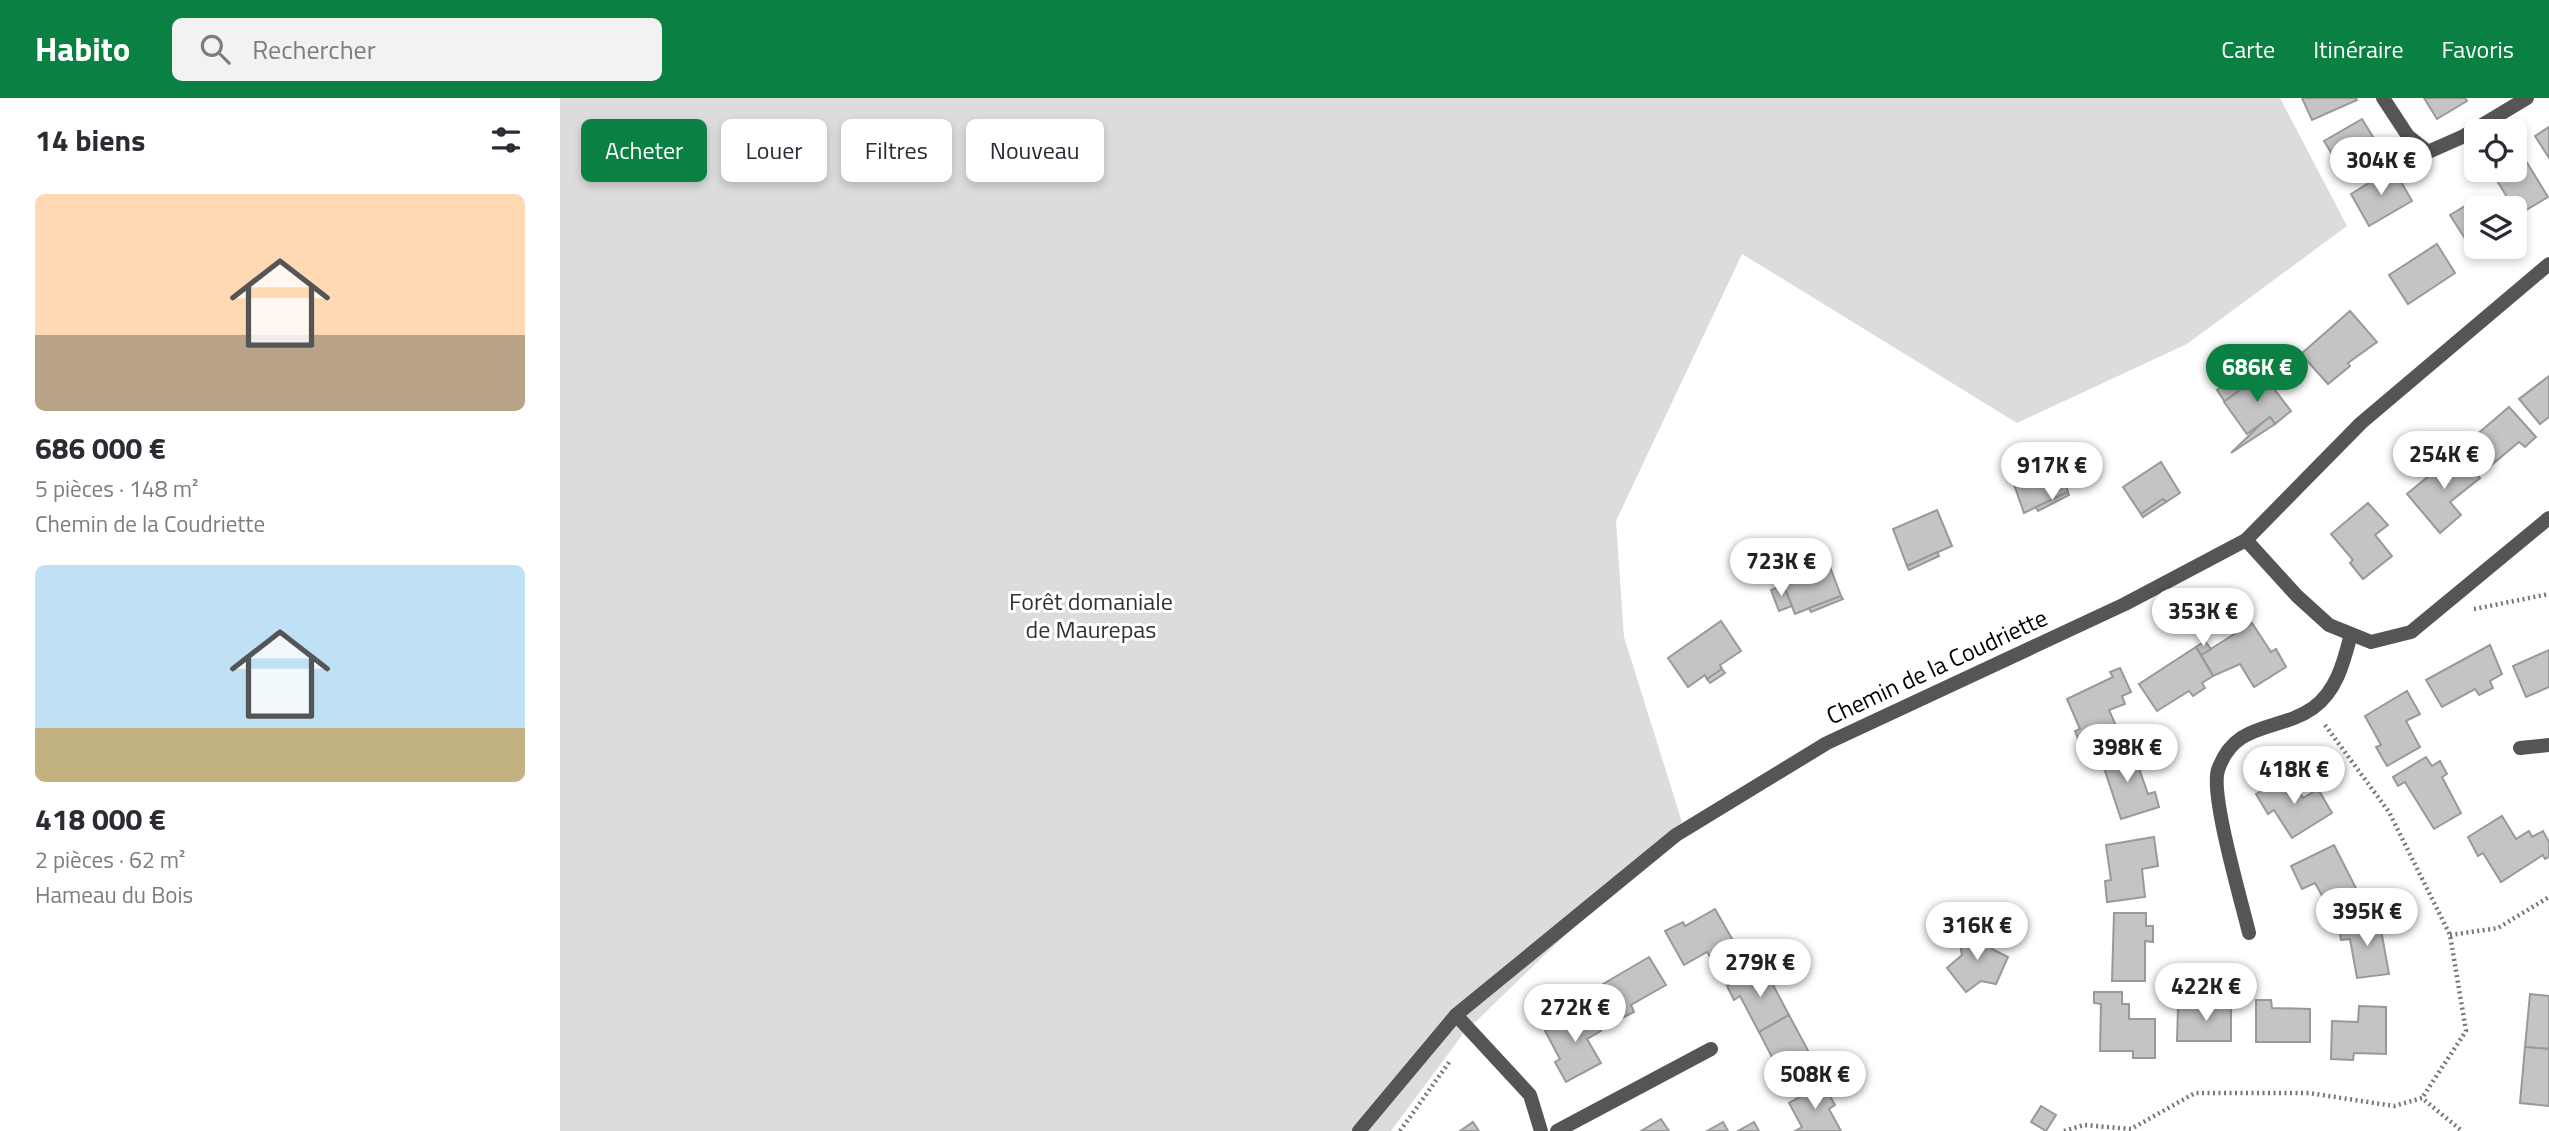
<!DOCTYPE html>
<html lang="fr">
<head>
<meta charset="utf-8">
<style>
	:root { --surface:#fff; --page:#f2f2f3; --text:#2b2b33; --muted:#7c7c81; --accent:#0b8043 }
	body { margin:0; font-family:"Titillium Web",sans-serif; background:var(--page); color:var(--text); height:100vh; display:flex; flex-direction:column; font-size:26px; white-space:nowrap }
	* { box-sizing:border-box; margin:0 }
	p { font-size:23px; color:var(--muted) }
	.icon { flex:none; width:38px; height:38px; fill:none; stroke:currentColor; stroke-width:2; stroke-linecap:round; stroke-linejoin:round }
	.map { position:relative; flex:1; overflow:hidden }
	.drawer { display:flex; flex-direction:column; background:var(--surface); width:560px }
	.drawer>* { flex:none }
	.hud { position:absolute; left:21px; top:21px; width:665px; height:63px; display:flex; gap:14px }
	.controls { position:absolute; left:1904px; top:21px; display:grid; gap:14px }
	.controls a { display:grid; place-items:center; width:63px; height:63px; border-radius:10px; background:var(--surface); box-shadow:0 4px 10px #0003; font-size:35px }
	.price { position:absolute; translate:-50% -60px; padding:0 16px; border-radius:24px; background:#fff; color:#222; font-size:23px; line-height:46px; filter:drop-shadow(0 2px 4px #0008) }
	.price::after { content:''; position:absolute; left:50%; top:42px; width:21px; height:16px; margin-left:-10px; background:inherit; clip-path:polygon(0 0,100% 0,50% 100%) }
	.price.on { background:var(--accent); color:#fff }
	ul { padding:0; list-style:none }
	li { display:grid; align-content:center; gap:14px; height:371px; padding:0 35px }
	li span { display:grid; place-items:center; height:217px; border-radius:10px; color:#555 }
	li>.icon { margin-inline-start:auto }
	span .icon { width:126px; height:126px; fill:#fffc; stroke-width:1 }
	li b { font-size:30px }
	h2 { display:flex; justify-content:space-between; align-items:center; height:84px; padding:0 35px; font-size:30px }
	.tag { padding:0 24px; border-radius:10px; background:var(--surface); box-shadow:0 4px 10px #0003; font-size:24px; line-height:63px }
	.tag.on { background:var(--accent); color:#fff }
	header { display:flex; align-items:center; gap:42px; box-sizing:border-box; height:98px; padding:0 35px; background:var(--accent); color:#fff }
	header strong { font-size:33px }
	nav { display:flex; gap:38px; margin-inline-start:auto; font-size:24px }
	.search { width:490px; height:63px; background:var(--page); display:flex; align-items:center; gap:18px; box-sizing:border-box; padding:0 24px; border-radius:10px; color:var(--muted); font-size:26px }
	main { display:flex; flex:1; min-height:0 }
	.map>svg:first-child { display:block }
	.green { fill:#dcdcdc }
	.building { fill:#c4c4c4; stroke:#999; stroke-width:2 }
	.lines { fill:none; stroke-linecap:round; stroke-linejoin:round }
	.path { stroke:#777; stroke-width:4.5; stroke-dasharray:2 3.5; stroke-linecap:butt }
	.minor { stroke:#555; stroke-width:14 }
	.labels { text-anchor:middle; stroke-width:6; stroke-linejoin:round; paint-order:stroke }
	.park-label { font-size:24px; fill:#333; stroke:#fff }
	.street-label { font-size:24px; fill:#000; stroke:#fff }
</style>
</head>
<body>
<header>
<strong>Habito</strong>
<div class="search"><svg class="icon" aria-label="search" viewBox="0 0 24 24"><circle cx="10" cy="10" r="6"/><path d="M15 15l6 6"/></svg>Rechercher</div>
<nav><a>Carte</a><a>Itinéraire</a><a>Favoris</a></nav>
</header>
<main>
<section class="drawer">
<h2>14 biens<svg class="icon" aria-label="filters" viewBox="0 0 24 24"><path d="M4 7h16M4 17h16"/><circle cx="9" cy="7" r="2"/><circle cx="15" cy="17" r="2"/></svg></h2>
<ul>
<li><span style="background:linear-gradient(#ffd9b3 65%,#b9a48a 0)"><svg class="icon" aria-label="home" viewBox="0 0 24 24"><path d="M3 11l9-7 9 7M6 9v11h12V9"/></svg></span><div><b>686 000 €</b><p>5 pièces · 148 m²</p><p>Chemin de la Coudriette</p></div></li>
<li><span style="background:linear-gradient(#bfe0f5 75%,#c2b280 0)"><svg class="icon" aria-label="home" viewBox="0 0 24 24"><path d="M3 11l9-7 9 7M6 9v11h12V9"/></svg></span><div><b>418 000 €</b><p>2 pièces · 62 m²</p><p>Hameau du Bois</p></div></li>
</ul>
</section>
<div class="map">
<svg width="1989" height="1033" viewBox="0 0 1989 1033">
	<rect width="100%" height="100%" fill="#fff"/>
	<polygon class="green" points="0,0 1720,0 1787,128 1627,246 1457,325 1182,156 1056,423 1064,539 1122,724 903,936 831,1033 0,1033"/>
	<g class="building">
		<polygon points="1742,0 1796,0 1797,2 1752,22"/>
		<polygon points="1864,0 1905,0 1907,3 1877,21"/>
		<polygon points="1802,21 1821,52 1783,74 1764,43"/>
		<polygon points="1989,29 1989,60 1975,38"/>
		<polygon points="1966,63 1988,99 1958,117 1936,81"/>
		<polygon points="1833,70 1852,103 1809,128 1791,96"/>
		<polygon points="1920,99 1928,110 1916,110 1916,149 1920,149 1913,153 1890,117"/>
		<polygon points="1877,146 1895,175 1848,206 1829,177"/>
		<polygon points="1790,213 1817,244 1788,265 1790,268 1768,286 1741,256"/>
		<polygon points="1681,274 1689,285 1665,304 1657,292"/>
		<polygon points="1702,275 1731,313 1715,326 1710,319 1687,336 1664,304"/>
		<polygon points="1989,278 1989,319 1980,326 1959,301"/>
		<polygon points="1949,309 1976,339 1965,349 1959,344 1929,369 1908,344"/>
		<polygon points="1710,319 1715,326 1671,355 1702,325"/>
		<polygon points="1898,354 1920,380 1890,404 1901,417 1880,435 1847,396"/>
		<polygon points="1496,357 1508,394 1464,415 1451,378"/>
		<polygon points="1601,364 1620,395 1606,404 1603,401 1581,416 1563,389"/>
		<polygon points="1508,394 1509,397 1478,413 1476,409"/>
		<polygon points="1603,401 1606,404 1583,419 1581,416"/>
		<polygon points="1808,405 1828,427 1815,437 1832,458 1803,481 1790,465 1793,462 1771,436"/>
		<polygon points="1377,412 1392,448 1347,468 1333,431"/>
		<polygon points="1377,454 1379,458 1349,472 1347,468"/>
		<polygon points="1267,461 1281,498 1235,516 1220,479"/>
		<polygon points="1223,487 1232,508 1219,513 1211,492"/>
		<polygon points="1281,498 1283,501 1251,514 1249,510"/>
		<polygon points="1161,523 1181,553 1160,567 1162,571 1147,581 1145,577 1128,589 1108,560"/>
		<polygon points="1692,525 1711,554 1716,551 1726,569 1694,589 1680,566 1653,578 1641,557"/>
		<polygon points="1645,543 1651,551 1641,557 1636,549"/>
		<polygon points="1930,547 1942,576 1930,583 1933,590 1919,597 1915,591 1882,609 1866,582"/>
		<polygon points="1636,549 1653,578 1642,585 1645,590 1633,598 1629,593 1597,613 1579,586"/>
		<polygon points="1989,552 1989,589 1966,599 1953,568"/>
		<polygon points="1560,570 1571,594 1562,598 1565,606 1549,612 1560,637 1523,653 1515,633 1520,631 1507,601 1553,579 1550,574"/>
		<polygon points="1162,571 1165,575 1150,585 1147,581"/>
		<polygon points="1847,593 1860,616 1846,623 1860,649 1827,668 1816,649 1821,647 1805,618"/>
		<polygon points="1566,647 1571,661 1575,659 1588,696 1595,694 1599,709 1561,721 1540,658"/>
		<polygon points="1866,659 1872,668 1880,663 1887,676 1882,679 1901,715 1874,731 1845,684 1838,688 1833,679"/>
		<polygon points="1729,677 1743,700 1758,691 1772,715 1732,740 1714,712 1708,716 1696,696"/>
		<polygon points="1942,718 1956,741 1969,733 1972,739 1983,733 1989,744 1989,759 1985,761 1983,757 1941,784 1923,755 1918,758 1908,739"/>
		<polygon points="1594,739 1598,768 1582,771 1585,799 1547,804 1545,783 1551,782 1546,747"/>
		<polygon points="1774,747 1807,812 1779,818 1774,807 1769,810 1755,785 1742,791 1731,768"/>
		<polygon points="1155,811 1179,853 1155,866 1147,854 1124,867 1105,833 1123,824 1125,828"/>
		<polygon points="1554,815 1586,815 1586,828 1593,828 1593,844 1585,843 1585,883 1552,883"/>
		<polygon points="1819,821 1829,876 1797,880 1790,841 1781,842 1779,828"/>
		<polygon points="1428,835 1432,851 1448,859 1436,886 1421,883 1406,894 1387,870 1402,857 1399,841"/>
		<polygon points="1089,859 1106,887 1071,907 1074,914 1062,920 1043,886"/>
		<polygon points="1203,868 1229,917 1199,934 1180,898 1174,902 1167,888"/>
		<polygon points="1534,894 1562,894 1562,906 1569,906 1569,921 1595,921 1595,960 1573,960 1573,953 1540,953 1541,906 1534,905"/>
		<polygon points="1970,896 1989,898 1989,951 1965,949"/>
		<polygon points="1658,901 1671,901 1671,943 1617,943 1618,910 1658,910"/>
		<polygon points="1696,902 1711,902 1712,910 1750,911 1750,944 1696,944"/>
		<polygon points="1799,908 1826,909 1826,956 1794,955 1793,962 1771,961 1772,923 1798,924"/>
		<polygon points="1028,910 1041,933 1027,941 1041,965 1006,984 995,964 1000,961 985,933"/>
		<polygon points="1229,917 1260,975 1230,991 1223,981 1218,984 1210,970 1216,967 1199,934"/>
		<polygon points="1965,949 1989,951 1989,1008 1960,1005"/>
		<polygon points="1263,986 1275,1007 1269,1011 1281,1033 1235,1033 1242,1029 1229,1005"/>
		<polygon points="1481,1008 1496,1017 1486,1033 1471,1024"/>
		<polygon points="1101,1021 1109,1033 1081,1033"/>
		<polygon points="913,1024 919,1033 900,1033"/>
		<polygon points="1163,1024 1168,1033 1147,1033"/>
		<polygon points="1194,1024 1199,1033 1178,1033"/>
	</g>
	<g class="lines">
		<g class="path">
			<polyline points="1914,511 1989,496"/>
			<polyline points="1765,627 1829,714 1890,837 1906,933 1862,1000"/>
			<polyline points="1890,837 1938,830 1989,799"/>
			<polyline points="840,1033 890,963"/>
			<polyline points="1504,1033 1524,1027 1571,1031 1635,995 1749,995 1834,1008 1862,1000 1902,1033"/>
		</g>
		<g class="minor">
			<polyline points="1823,0 1848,38 1868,54 1902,39 1967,0"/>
			<polyline points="1686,442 1737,498 1769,527 1811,544 1851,534 1989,420"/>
			<polyline points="1960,650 1989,647"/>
			<path d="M1689,835C1682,805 1650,697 1658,672C1675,622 1719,634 1753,610C1777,593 1784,563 1791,536"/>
			<polyline points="896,917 970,997 981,1033"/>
			<polyline points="799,1033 896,917 1116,737 1267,645 1565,506 1686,442 1801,325 1989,166"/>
			<polyline points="997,1033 1151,951"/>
		</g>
	</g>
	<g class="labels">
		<g class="park-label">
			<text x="531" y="512">Forêt domaniale<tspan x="531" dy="28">de Maurepas</tspan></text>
		</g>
		<g class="street-label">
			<text transform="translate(1377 569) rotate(-25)" y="8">Chemin de la Coudriette</text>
		</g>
	</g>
</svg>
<div class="controls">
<a><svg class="icon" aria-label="locate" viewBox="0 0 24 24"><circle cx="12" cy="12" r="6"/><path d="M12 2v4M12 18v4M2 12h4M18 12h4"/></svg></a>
<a><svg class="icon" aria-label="layers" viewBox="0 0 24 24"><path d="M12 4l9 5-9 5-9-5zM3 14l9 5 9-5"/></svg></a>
</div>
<b class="price" style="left:1821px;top:99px">304K €</b>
<b class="price on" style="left:1697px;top:306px">686K €</b>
<b class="price" style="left:1884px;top:393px">254K €</b>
<b class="price" style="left:1492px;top:404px">917K €</b>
<b class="price" style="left:1221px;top:500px">723K €</b>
<b class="price" style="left:1643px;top:550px">353K €</b>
<b class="price" style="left:1567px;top:686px">398K €</b>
<b class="price" style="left:1734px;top:708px">418K €</b>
<b class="price" style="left:1807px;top:850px">395K €</b>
<b class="price" style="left:1417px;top:864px">316K €</b>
<b class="price" style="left:1200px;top:901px">279K €</b>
<b class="price" style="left:1646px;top:925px">422K €</b>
<b class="price" style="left:1015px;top:946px">272K €</b>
<b class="price" style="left:1255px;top:1013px">508K €</b>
<div class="hud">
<a class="tag on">Acheter</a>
<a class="tag">Louer</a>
<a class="tag">Filtres</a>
<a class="tag">Nouveau</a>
</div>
</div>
</main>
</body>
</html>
